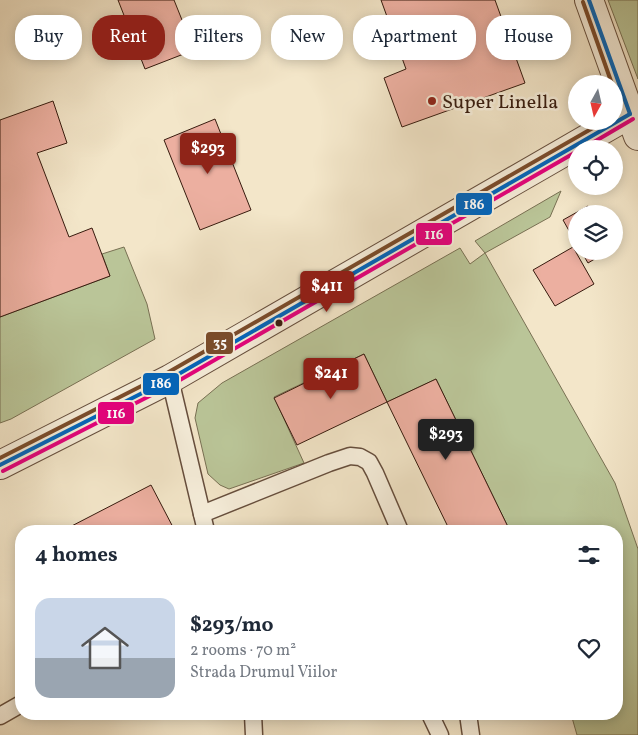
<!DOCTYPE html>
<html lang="en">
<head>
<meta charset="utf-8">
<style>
	:root { --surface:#fff; --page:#f6f6f7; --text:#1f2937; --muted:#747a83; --accent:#8f2418 }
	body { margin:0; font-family:Vollkorn,serif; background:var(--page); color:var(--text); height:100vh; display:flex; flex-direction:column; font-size:19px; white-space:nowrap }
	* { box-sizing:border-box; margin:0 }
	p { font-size:16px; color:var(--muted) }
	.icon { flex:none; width:28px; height:28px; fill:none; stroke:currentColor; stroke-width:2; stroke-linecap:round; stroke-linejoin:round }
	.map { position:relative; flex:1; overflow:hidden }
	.drawer { position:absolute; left:15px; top:525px; width:608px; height:195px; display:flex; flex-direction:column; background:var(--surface); border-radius:20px; box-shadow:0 2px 12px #0003 }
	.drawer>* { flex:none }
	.top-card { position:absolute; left:15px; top:15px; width:609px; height:45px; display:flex; gap:10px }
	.needle { width:32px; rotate:188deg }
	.buttons { position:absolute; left:568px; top:75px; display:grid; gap:10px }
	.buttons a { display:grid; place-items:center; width:55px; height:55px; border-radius:50%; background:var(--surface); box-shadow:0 2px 12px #0003; font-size:25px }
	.price { position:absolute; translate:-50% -42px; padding:0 11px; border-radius:5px; background:var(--accent); color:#fff; font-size:16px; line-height:32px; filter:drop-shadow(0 1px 2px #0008) }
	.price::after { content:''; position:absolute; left:50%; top:30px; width:15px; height:11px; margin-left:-8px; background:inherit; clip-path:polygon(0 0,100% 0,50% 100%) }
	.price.on { background:#222; color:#fff }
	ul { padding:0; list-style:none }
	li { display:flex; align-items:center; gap:15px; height:125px; padding:0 20px }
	li span { display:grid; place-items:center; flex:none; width:140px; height:100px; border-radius:15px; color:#555 }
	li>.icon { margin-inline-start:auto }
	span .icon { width:60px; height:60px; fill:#fffc; stroke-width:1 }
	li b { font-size:21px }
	h2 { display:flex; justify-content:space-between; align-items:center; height:60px; padding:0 20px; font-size:21px }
	.chip { padding:0 18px; border-radius:20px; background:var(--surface); box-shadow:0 2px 12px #0003; font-size:18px; line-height:45px }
	.chip.on { background:var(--accent); color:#fff }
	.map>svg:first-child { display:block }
	.garden { fill:#bac598; stroke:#787053 }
	.building { fill:#ecafa0; stroke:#371b0e }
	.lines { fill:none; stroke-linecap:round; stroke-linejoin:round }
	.service-casing { stroke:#664e3d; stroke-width:19 }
	.minor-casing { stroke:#664e3d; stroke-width:30 }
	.service { stroke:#f7efdc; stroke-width:16 }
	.minor { stroke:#f7efdc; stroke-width:28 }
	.bus-1-casing { stroke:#f7efdc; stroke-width:8 }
	.bus-2-casing { stroke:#f7efdc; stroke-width:8 }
	.bus-3-casing { stroke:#f7efdc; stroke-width:8 }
	.bus-1 { stroke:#0065bd; stroke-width:4 }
	.bus-2 { stroke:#e5007d; stroke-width:4 }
	.bus-3 { stroke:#7a4b2a; stroke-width:4 }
	.poi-dot { fill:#8f2418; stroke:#f7efdc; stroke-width:2 }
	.bus-dot { fill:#371b0e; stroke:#f7efdc; stroke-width:2 }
	.labels { text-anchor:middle; stroke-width:5; stroke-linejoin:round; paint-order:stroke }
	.poi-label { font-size:20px; fill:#371b0e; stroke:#f7efdc; text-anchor:start }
	.line-badge { stroke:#f7efdc; stroke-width:2 }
	.badge-label { font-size:14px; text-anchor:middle; font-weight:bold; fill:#fff }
</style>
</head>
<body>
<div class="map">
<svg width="638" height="735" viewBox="0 0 638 735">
	<rect width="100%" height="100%" fill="#f3e6c9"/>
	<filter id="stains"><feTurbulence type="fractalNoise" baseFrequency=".004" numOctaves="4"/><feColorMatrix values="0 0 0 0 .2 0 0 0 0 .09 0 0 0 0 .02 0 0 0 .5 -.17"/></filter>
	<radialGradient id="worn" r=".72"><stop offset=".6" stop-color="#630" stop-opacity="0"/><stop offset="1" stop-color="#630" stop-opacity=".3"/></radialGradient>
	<g class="garden">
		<polygon points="608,0 638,0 638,79"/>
		<polygon points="561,191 550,217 485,253 615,483 638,549 638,735 577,735 571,714 616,714 616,531 510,531 436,379 387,402 364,354 274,397 304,463 229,489 220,485 208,474 195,418 198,403 222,383 460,248 470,264 485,253 475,241"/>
		<polygon points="124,247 147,304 155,339 11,419 0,423 0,317 110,276 102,254"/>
	</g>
	<g class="building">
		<polygon points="118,0 174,0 194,50 145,69"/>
		<polygon points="381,0 495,0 525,83 402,127 384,78 406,69"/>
		<polygon points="53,101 67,143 37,153 69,237 92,228 110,276 0,317 0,120"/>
		<polygon points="215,119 251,210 200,230 164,140"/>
		<polygon points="588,206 593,214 576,214 576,243 563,220"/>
		<polygon points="573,247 594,284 555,306 533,270"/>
		<polygon points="581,251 608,251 588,263"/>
		<polygon points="364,354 387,402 297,445 274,398"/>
		<polygon points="436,379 510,531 450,531 387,402"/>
		<polygon points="151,485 175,531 62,531"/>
	</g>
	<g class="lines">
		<defs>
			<g id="service">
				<polyline points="170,379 206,531"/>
				<polyline points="202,514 329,463 350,456 360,457 369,462 375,473 400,531"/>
				<polyline points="253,714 254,735"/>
				<polyline points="430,714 440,735"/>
				<polyline points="468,714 471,735"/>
				<polyline points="0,716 21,704"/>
			</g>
			<g id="minor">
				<polyline points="589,0 638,136"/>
				<polyline points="0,465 170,379 630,114"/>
			</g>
		</defs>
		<use href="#service" class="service-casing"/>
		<use href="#minor" class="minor-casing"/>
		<use href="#service" class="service"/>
		<use href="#minor" class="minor"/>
		<defs>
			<g id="bus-1">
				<polyline points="589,0 630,114"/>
				<polyline points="0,465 170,379 630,114"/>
			</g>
			<g id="bus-2">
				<polyline points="582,149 633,119"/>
				<polyline points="3,471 173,384 576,152"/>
			</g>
			<g id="bus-3">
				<polyline points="583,2 612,84"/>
				<polyline points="0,458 167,373 605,121"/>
			</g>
		</defs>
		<use href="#bus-1" class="bus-1-casing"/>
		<use href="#bus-2" class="bus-2-casing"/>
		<use href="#bus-3" class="bus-3-casing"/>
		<use href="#bus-1" class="bus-1"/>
		<use href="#bus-2" class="bus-2"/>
		<use href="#bus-3" class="bus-3"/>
	</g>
	<circle class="poi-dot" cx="432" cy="101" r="5"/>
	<circle class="bus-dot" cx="279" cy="323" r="4.5"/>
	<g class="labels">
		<g class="poi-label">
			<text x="442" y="108">Super Linella</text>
		</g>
	</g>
	<g class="line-badge">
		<rect x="455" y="192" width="38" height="24" rx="5" fill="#0065bd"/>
		<rect x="415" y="222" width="38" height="24" rx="5" fill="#e5007d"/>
		<rect x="205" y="331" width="29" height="24" rx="5" fill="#7a4b2a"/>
		<rect x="142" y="372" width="38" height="24" rx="5" fill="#0065bd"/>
		<rect x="97" y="401" width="38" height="24" rx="5" fill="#e5007d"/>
	</g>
	<g class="badge-label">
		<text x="474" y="209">186</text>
		<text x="434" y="239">116</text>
		<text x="220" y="347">35</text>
		<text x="161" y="388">186</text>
		<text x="116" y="418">116</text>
	</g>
	<rect width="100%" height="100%" filter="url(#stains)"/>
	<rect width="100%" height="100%" fill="url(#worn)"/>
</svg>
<div class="buttons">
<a><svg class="needle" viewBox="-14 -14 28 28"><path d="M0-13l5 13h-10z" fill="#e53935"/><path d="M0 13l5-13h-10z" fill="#747a83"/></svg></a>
<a><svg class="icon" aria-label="locate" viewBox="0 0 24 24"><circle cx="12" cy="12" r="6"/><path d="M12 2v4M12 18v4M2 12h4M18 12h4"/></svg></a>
<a><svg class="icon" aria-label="layers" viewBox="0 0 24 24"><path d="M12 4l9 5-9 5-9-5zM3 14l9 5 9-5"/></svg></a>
</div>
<b class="price" style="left:208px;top:175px">$293</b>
<b class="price" style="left:327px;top:313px">$411</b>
<b class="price" style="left:331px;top:400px">$241</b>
<b class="price on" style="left:446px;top:461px">$293</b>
<div class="top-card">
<a class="chip">Buy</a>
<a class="chip on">Rent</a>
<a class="chip">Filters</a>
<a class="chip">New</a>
<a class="chip">Apartment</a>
<a class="chip">House</a>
</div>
<section class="drawer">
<h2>4 homes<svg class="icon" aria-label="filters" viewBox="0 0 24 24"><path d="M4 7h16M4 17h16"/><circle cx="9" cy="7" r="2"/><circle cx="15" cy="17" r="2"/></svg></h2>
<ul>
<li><span style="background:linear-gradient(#c9d6e8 60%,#9aa5b1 0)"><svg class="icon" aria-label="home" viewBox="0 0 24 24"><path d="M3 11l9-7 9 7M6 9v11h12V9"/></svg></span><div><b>$293/mo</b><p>2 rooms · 70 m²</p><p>Strada Drumul Viilor</p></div><svg class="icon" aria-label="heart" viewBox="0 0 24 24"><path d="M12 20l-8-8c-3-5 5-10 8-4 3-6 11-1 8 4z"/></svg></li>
</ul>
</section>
</div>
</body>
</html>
